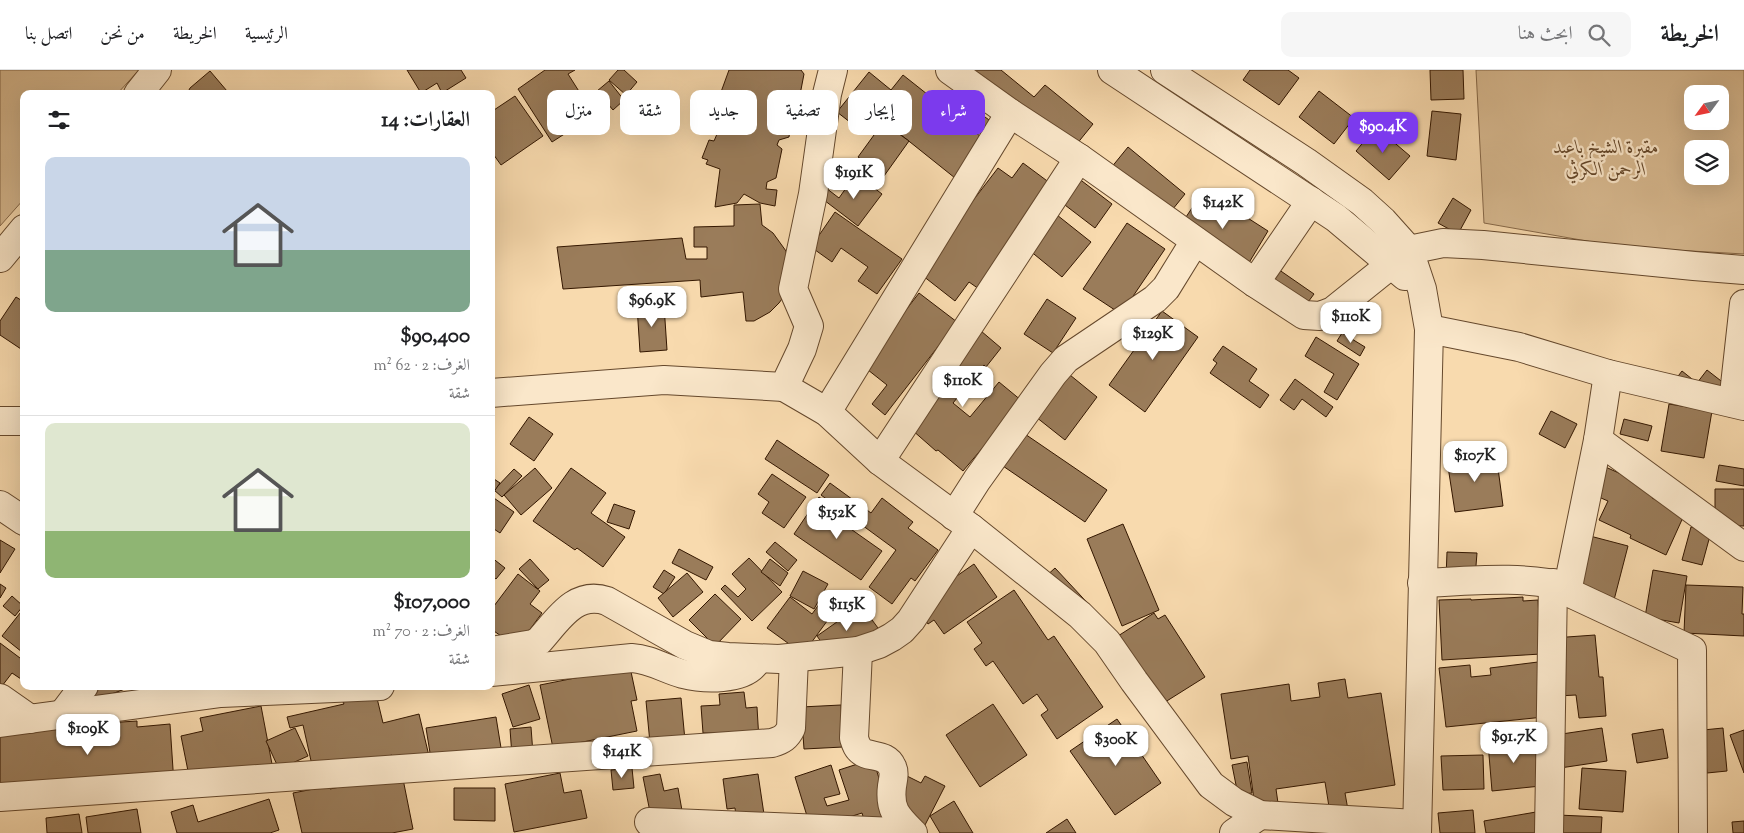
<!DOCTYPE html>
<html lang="ar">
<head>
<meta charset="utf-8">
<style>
	:root { --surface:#fff; --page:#f6f6f6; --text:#202124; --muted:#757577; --line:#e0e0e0; --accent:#7c3aed }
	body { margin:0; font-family:"Sorts Mill Goudy",Amiri,serif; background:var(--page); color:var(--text); direction:rtl; height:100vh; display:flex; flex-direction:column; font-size:19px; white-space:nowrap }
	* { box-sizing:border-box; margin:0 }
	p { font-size:16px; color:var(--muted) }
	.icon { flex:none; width:28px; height:28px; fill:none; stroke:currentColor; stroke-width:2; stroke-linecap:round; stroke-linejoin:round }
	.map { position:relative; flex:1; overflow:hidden; direction:ltr }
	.drawer { position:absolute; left:20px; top:20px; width:475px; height:600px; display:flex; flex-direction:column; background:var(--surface); border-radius:10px; box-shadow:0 5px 20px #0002; direction:rtl }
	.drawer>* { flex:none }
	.banner { position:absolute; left:510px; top:20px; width:475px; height:45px; direction:rtl; display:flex; gap:10px }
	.needle { width:32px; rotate:237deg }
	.controls { position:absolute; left:1684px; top:15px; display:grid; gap:10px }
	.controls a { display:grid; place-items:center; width:45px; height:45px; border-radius:10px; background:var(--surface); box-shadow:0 5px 20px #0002; font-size:25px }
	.price { position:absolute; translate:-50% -42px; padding:0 11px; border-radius:10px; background:#fff; color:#222; font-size:16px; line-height:32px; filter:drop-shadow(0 1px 2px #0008) }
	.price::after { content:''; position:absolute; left:50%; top:30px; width:15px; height:11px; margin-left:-8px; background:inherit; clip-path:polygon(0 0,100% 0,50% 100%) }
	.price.on { background:var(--accent); color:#fff }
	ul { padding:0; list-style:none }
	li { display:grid; align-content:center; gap:10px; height:265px; padding:0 25px }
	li+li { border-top:1px solid var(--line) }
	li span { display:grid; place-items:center; height:155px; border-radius:10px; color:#555 }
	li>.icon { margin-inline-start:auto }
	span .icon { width:90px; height:90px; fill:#fffc; stroke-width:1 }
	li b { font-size:21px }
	h2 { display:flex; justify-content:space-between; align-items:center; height:60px; padding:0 25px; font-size:21px }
	.chip { padding:0 18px; border-radius:10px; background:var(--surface); box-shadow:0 5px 20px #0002; font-size:18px; line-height:45px }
	.chip.on { background:var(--accent); color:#fff }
	header { display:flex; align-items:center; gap:30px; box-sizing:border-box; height:70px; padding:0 25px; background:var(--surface); border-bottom:1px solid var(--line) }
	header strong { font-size:24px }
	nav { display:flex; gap:28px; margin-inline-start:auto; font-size:18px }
	.search { width:350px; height:45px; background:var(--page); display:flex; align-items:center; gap:12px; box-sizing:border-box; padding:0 18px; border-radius:10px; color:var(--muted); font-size:19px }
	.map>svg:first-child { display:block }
	.green { fill:#d7b990; stroke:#866848; fill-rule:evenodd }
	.building { fill:#9a7c5a; stroke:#341700 }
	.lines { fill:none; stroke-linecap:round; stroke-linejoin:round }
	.minor-casing { stroke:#65482c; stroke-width:30 }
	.minor { stroke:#fae7ca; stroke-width:28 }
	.labels { text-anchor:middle; stroke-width:4.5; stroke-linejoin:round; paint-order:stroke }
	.park-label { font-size:19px; font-style:italic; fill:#65482b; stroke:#fae7ca }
</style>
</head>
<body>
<header>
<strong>الخريطة</strong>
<div class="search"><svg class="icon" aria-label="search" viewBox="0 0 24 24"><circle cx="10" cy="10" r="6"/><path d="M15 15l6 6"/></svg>ابحث هنا</div>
<nav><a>الرئيسية</a><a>الخريطة</a><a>من نحن</a><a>اتصل بنا</a></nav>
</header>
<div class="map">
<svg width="1744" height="763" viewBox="0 0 1744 763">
	<rect width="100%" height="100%" fill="#f8daae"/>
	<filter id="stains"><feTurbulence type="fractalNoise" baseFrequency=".004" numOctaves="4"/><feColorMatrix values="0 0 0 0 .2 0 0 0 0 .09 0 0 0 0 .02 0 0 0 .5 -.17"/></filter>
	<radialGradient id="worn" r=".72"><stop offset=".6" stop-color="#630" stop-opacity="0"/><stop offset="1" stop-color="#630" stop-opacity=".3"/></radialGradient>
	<g class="green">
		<polygon points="0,0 139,0 117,24 24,24 24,129 0,156"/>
		<path d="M1476,0H1744V184L1621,177L1484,153ZM1692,24H1720V51H1692ZM1692,79H1720V106H1692Z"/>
	</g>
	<g class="building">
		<polygon points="407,0 461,0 466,8 442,23 437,13 421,23"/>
		<polygon points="545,0 575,0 568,4 594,45 552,72 518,19"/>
		<polygon points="618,0 624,0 637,12 626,25 609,10"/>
		<polygon points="729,0 801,0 804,4 799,30 794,30 789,37 793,40 789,67 779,70 777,75 782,79 776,108 767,112 766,119 777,120 775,136 760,133 744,124 737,133 715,137 720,99 706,94 708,90 702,88 709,70 714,71 720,57 713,44"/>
		<polygon points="949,0 1001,0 1034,27 1045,15 1093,54 1063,91"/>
		<polygon points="1250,0 1288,0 1299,8 1279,35 1243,10"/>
		<polygon points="1430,0 1463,0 1464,29 1431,30"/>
		<polygon points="210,1 227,21 232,24 187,24 190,18"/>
		<polygon points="869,2 891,20 903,5 990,74 960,112 900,64 899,65 876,48 864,63 837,42"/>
		<polygon points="609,11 624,30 613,40 597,21"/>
		<polygon points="1319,21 1354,48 1334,74 1299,47"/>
		<polygon points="598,22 609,42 597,48 586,29"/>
		<polygon points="515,26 543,66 501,95 491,81 491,42"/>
		<polygon points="974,39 996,55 987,68 965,53"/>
		<polygon points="1432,41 1461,44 1456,90 1427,86"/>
		<polygon points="878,49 909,71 884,106 858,87 874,65 869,61"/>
		<polygon points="1376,57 1410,86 1389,110 1356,81"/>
		<polygon points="1128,77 1185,124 1160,155 1102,109"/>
		<polygon points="1023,93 1054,116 979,219 969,212 955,231 918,202 998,98 1012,108"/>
		<polygon points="856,104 882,124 858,156 820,127 826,118 839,128"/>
		<polygon points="1078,108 1112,134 1095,158 1061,132"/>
		<polygon points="1204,120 1268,161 1244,201 1178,159"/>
		<polygon points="1453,128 1471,140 1458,164 1438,153"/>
		<polygon points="760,134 762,155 773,163 786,181 789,200 787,222 779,233 770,242 754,251 746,251 743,222 701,227 700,210 563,219 557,177 682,168 686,189 707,189 707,177 694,177 694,157 734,156 734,135"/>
		<polygon points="835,142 902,189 877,224 858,211 868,197 841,178 832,192 811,177"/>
		<polygon points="1057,145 1091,172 1062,207 1029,180"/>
		<polygon points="1127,153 1165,179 1121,244 1083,219"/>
		<polygon points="1275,197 1314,224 1294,251 1256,224"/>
		<polygon points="919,223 957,252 885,345 872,334 887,315 863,296"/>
		<polygon points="16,227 24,232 24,281 0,265 0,251"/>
		<polygon points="1047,229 1076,248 1053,283 1024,264"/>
		<polygon points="1359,233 1371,238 1370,251 1358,259 1345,255 1346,239"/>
		<polygon points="664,235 667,280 640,282 637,236"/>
		<polygon points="1162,241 1198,267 1145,342 1109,315"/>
		<polygon points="981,261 1001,278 986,297 984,295 953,333 970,347 999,312 1022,331 963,401 938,380 936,381 903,352"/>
		<polygon points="1342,263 1365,277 1360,286 1337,271"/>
		<polygon points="1316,267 1359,294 1337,330 1324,322 1334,304 1305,286"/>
		<polygon points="1223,276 1257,299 1249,311 1269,325 1260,338 1210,303 1217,293 1213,290"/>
		<polygon points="1707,300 1725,314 1714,328 1672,314 1682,301 1697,313"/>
		<polygon points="1070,305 1097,327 1065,370 1036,347"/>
		<polygon points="1295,309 1333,337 1326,347 1302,329 1294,340 1280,330"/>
		<polygon points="1669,334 1712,341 1704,388 1661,381"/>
		<polygon points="1551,341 1577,354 1565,378 1539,364"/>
		<polygon points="529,347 553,364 534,391 510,374"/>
		<polygon points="1624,349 1652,356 1648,371 1620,364"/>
		<polygon points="1022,362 1107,420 1085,452 1000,394"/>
		<polygon points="777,370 829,405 817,423 765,389"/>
		<polygon points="1496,383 1503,436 1455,442 1447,390"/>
		<polygon points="1599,394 1656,420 1652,428 1685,443 1666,485 1630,468 1631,465 1599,450 1608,431 1587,422"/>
		<polygon points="1719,395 1744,399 1744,416 1716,411"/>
		<polygon points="535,398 552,418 521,445 504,425"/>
		<polygon points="571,398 606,423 591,443 625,467 603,497 577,478 575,480 533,451"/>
		<polygon points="514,399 522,406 502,427 494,420"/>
		<polygon points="772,404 806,427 784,458 762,443 769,432 758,424"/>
		<polygon points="491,407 500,413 491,426 514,442 500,463 491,457"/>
		<polygon points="830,413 871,443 882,428 913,452 908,458 938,480 915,511 911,508 892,534 869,517 896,480 821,425"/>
		<polygon points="1715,419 1744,419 1744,456 1715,455"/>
		<polygon points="819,427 842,444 838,450 882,481 861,510 794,464"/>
		<polygon points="614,434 635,441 629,459 607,452"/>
		<polygon points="1123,454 1159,540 1122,556 1087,469"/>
		<polygon points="1691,457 1711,462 1702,495 1682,490"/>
		<polygon points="1590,466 1628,476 1614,530 1576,521"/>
		<polygon points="0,470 15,479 0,503"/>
		<polygon points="775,472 797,490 788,501 766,482"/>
		<polygon points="679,479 713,497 706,510 672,493"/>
		<polygon points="1447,482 1477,483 1475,508 1446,508"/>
		<polygon points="491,487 505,498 496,509 491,505"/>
		<polygon points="749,488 782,522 752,551 721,519 725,515 738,527 746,519 732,504"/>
		<polygon points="530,489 549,510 538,519 519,499"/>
		<polygon points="770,489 788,503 780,516 761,502"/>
		<polygon points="974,494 997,527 944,564 934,550 928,554 915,535"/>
		<polygon points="1055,498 1095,541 1044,508"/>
		<polygon points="664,500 675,507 664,524 653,517"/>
		<polygon points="1653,500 1687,506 1679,553 1645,547"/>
		<polygon points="803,501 828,514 814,539 790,526"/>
		<polygon points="687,503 703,522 673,547 658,528"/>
		<polygon points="518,504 540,521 530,534 542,543 517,577 491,559 491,540"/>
		<polygon points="0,514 6,518 0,528"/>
		<polygon points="1686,515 1743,517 1742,544 1744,544 1744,566 1684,563"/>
		<polygon points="1014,520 1048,570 1054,566 1103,637 1057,669 1041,645 1048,640 1037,624 1023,634 993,591 986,596 974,579 982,573 967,552"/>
		<polygon points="828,522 841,532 803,584 767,558 790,527 812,544"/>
		<polygon points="715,524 741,549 715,576 689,550"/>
		<polygon points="12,526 23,536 15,546 3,536"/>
		<polygon points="1523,527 1523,531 1538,530 1541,584 1442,590 1439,530 1471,529 1471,530"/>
		<polygon points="861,535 878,558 834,590 817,566"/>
		<polygon points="24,538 24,580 22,582 2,566"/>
		<polygon points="1154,543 1158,549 1165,545 1205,607 1162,634 1107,573"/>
		<polygon points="1595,565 1599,607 1603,607 1606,646 1579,648 1576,625 1557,626 1553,568"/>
		<polygon points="0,573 24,591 24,605 21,609 12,603 2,616 0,615"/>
		<polygon points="1538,592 1544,647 1446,657 1439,598 1470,595 1471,607 1491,605 1490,598"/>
		<polygon points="630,597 637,630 631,631 637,661 553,678 540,615"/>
		<polygon points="1345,609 1348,628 1381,623 1395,715 1345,723 1348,740 1330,743 1325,712 1276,719 1278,733 1255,737 1248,686 1231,689 1221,624 1289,614 1291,631 1320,627 1318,613"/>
		<polygon points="529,615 540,649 513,657 502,624"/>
		<polygon points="84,616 124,616 125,619 90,632"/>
		<polygon points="744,622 746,638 757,637 760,687 722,689 720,663 703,663 701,636 720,635 719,624"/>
		<polygon points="376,624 383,653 419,644 429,686 394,695 392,685 314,704 303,655 290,658 287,647 344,634 343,632"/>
		<polygon points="681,628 686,681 651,684 646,631"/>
		<polygon points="993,634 1027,685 980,717 946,665"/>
		<polygon points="841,635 843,677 804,679 801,637"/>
		<polygon points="261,636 272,694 193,726 181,666 203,661 200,648"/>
		<polygon points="496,647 502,684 432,695 426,658"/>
		<polygon points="1117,649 1161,713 1115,745 1070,681"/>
		<polygon points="137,651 137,657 170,654 174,714 0,716 0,663 75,658 76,664 92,663 91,654"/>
		<polygon points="531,657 533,684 512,686 510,659"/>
		<polygon points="295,658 308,686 279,699 266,671"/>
		<polygon points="1602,658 1607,691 1560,698 1555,665"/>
		<polygon points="1723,658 1727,701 1707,703 1703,660"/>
		<polygon points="1663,659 1668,688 1637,693 1632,664"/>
		<polygon points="1744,660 1744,703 1730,665"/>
		<polygon points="1537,668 1541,716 1492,721 1488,673"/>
		<polygon points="1483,685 1484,719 1443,720 1441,686"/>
		<polygon points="873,689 893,753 867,760 862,743 811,759 795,707 831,695 840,724 824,728 827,736 849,730 839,700"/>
		<polygon points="1247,692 1252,723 1238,725 1232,695"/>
		<polygon points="632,698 634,718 613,720 611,700"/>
		<polygon points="1582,698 1626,701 1623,742 1579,739"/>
		<polygon points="560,703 564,723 581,720 587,748 514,762 505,714"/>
		<polygon points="402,704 413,759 392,763 302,763 293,723 329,716 330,719"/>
		<polygon points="660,704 664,721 678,718 683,746 652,752 643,707"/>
		<polygon points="758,704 765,751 737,755 735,738 727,739 723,709"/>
		<polygon points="905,705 921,713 925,706 945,716 925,755 889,736"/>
		<polygon points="454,718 495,718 495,751 454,750"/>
		<polygon points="269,729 279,760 270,763 177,763 171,742 193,735 198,752"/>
		<polygon points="954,731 973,763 940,763 930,746"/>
		<polygon points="137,739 141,763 88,763 86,747"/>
		<polygon points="1473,740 1475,763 1440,763 1438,743"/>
		<polygon points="1536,742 1540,763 1486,763 1484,751"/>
		<polygon points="79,744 82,763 47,763 46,748"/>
		<polygon points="1558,745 1602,747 1601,763 1557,763"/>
		<polygon points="1067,749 1076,763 1046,763"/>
		<polygon points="1744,751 1744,763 1733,763 1732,752"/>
	</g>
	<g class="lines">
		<defs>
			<g id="minor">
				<polyline points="950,0 1010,43 1079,88"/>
				<polyline points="1112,0 1336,148 1405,206"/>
				<polyline points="1165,0 1306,92 1362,132 1383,151 1409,180 1422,219 1429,259 1417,763"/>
				<polyline points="138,24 157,0"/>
				<polyline points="0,188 24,159"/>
				<polyline points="1255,213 1311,131"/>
				<polyline points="1429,259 1519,277 1608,304 1744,336"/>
				<polyline points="784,317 827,342 880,391 971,458 1080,545 1107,572 1134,611 1211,715 1234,732 1260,745 1416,754"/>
				<polyline points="491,323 664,310 784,317 802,279 809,256 793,219 813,124 827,24 833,0"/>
				<polyline points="1733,333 1744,234"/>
				<polyline points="827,342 1010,43"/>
				<polyline points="0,351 24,351"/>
				<polyline points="1598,370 1744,477"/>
				<polyline points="880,391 1079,88 1255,213 1304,245 1320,246 1333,241 1409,180 1443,173 1483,175 1694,196 1744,200"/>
				<polyline points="0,435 24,451"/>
				<polyline points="954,446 977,410 1053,304 1066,289 1155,229 1166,218 1195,171"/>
				<path d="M1422,513C1470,511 1521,505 1568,517L1572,524L1692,580L1693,763"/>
				<polyline points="1568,517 1598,370 1608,304"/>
				<path d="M491,581L533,574L539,571C558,550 575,520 607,531L685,575L709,585L728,587L779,589L858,581L879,574L892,567L902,560L911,550L971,458"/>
				<path d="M858,581L854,668C855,671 856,676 859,679C867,689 886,682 892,697C895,702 893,710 892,716C889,740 897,747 913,763"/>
				<path d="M491,602L632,588C650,589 665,599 683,604C703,609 744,611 756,592"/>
				<polyline points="0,628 30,649"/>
				<polyline points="62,645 84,616"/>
				<polyline points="0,653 221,623 380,616"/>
				<path d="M0,727L772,673C782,670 787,667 791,658L794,588"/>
				<polyline points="649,752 896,762"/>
				<polyline points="1234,763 1260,745"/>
				<polyline points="1549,763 1553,513"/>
			</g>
		</defs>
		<use href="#minor" class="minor-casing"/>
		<use href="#minor" class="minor"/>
	</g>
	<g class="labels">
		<g class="park-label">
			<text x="1606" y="83">مقبرة الشيخ باعبد<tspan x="1606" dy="22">الرحمن الكرثي</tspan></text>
		</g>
	</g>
	<rect width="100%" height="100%" filter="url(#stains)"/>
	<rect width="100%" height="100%" fill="url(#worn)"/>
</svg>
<div class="controls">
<a><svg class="needle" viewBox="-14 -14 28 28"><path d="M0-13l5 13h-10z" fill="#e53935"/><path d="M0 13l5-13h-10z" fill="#757577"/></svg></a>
<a><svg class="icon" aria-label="layers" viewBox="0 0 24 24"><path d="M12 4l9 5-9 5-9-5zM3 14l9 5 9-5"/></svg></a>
</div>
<b class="price on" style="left:1383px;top:84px">$90.4K</b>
<b class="price" style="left:854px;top:130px">$191K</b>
<b class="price" style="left:1223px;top:160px">$142K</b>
<b class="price" style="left:652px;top:258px">$96.9K</b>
<b class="price" style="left:1351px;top:274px">$110K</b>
<b class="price" style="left:1153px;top:291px">$129K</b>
<b class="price" style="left:963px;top:338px">$110K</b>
<b class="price" style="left:1475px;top:413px">$107K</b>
<b class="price" style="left:837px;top:470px">$152K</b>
<b class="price" style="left:847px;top:562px">$115K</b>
<b class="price" style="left:88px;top:686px">$109K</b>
<b class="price" style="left:1514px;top:694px">$91.7K</b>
<b class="price" style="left:1116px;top:697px">$300K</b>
<b class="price" style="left:622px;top:709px">$141K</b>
<div class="banner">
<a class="chip on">شراء</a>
<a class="chip">إيجار</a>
<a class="chip">تصفية</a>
<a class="chip">جديد</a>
<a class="chip">شقة</a>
<a class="chip">منزل</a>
</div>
<section class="drawer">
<h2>العقارات: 14<svg class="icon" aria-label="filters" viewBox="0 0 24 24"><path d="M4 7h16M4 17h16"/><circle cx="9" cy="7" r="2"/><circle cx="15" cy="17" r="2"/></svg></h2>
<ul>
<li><span style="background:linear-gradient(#c9d6e8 60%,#7fa58c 0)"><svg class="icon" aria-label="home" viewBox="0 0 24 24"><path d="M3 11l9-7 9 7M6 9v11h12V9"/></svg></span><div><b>$90,400</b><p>الغرف: 2 · 62 m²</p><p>شقة</p></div></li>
<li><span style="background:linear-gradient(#dfe7d0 70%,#8fb573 0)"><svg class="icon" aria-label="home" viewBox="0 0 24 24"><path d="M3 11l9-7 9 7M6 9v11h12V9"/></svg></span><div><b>$107,000</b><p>الغرف: 2 · 70 m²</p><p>شقة</p></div></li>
</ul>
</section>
</div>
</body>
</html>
